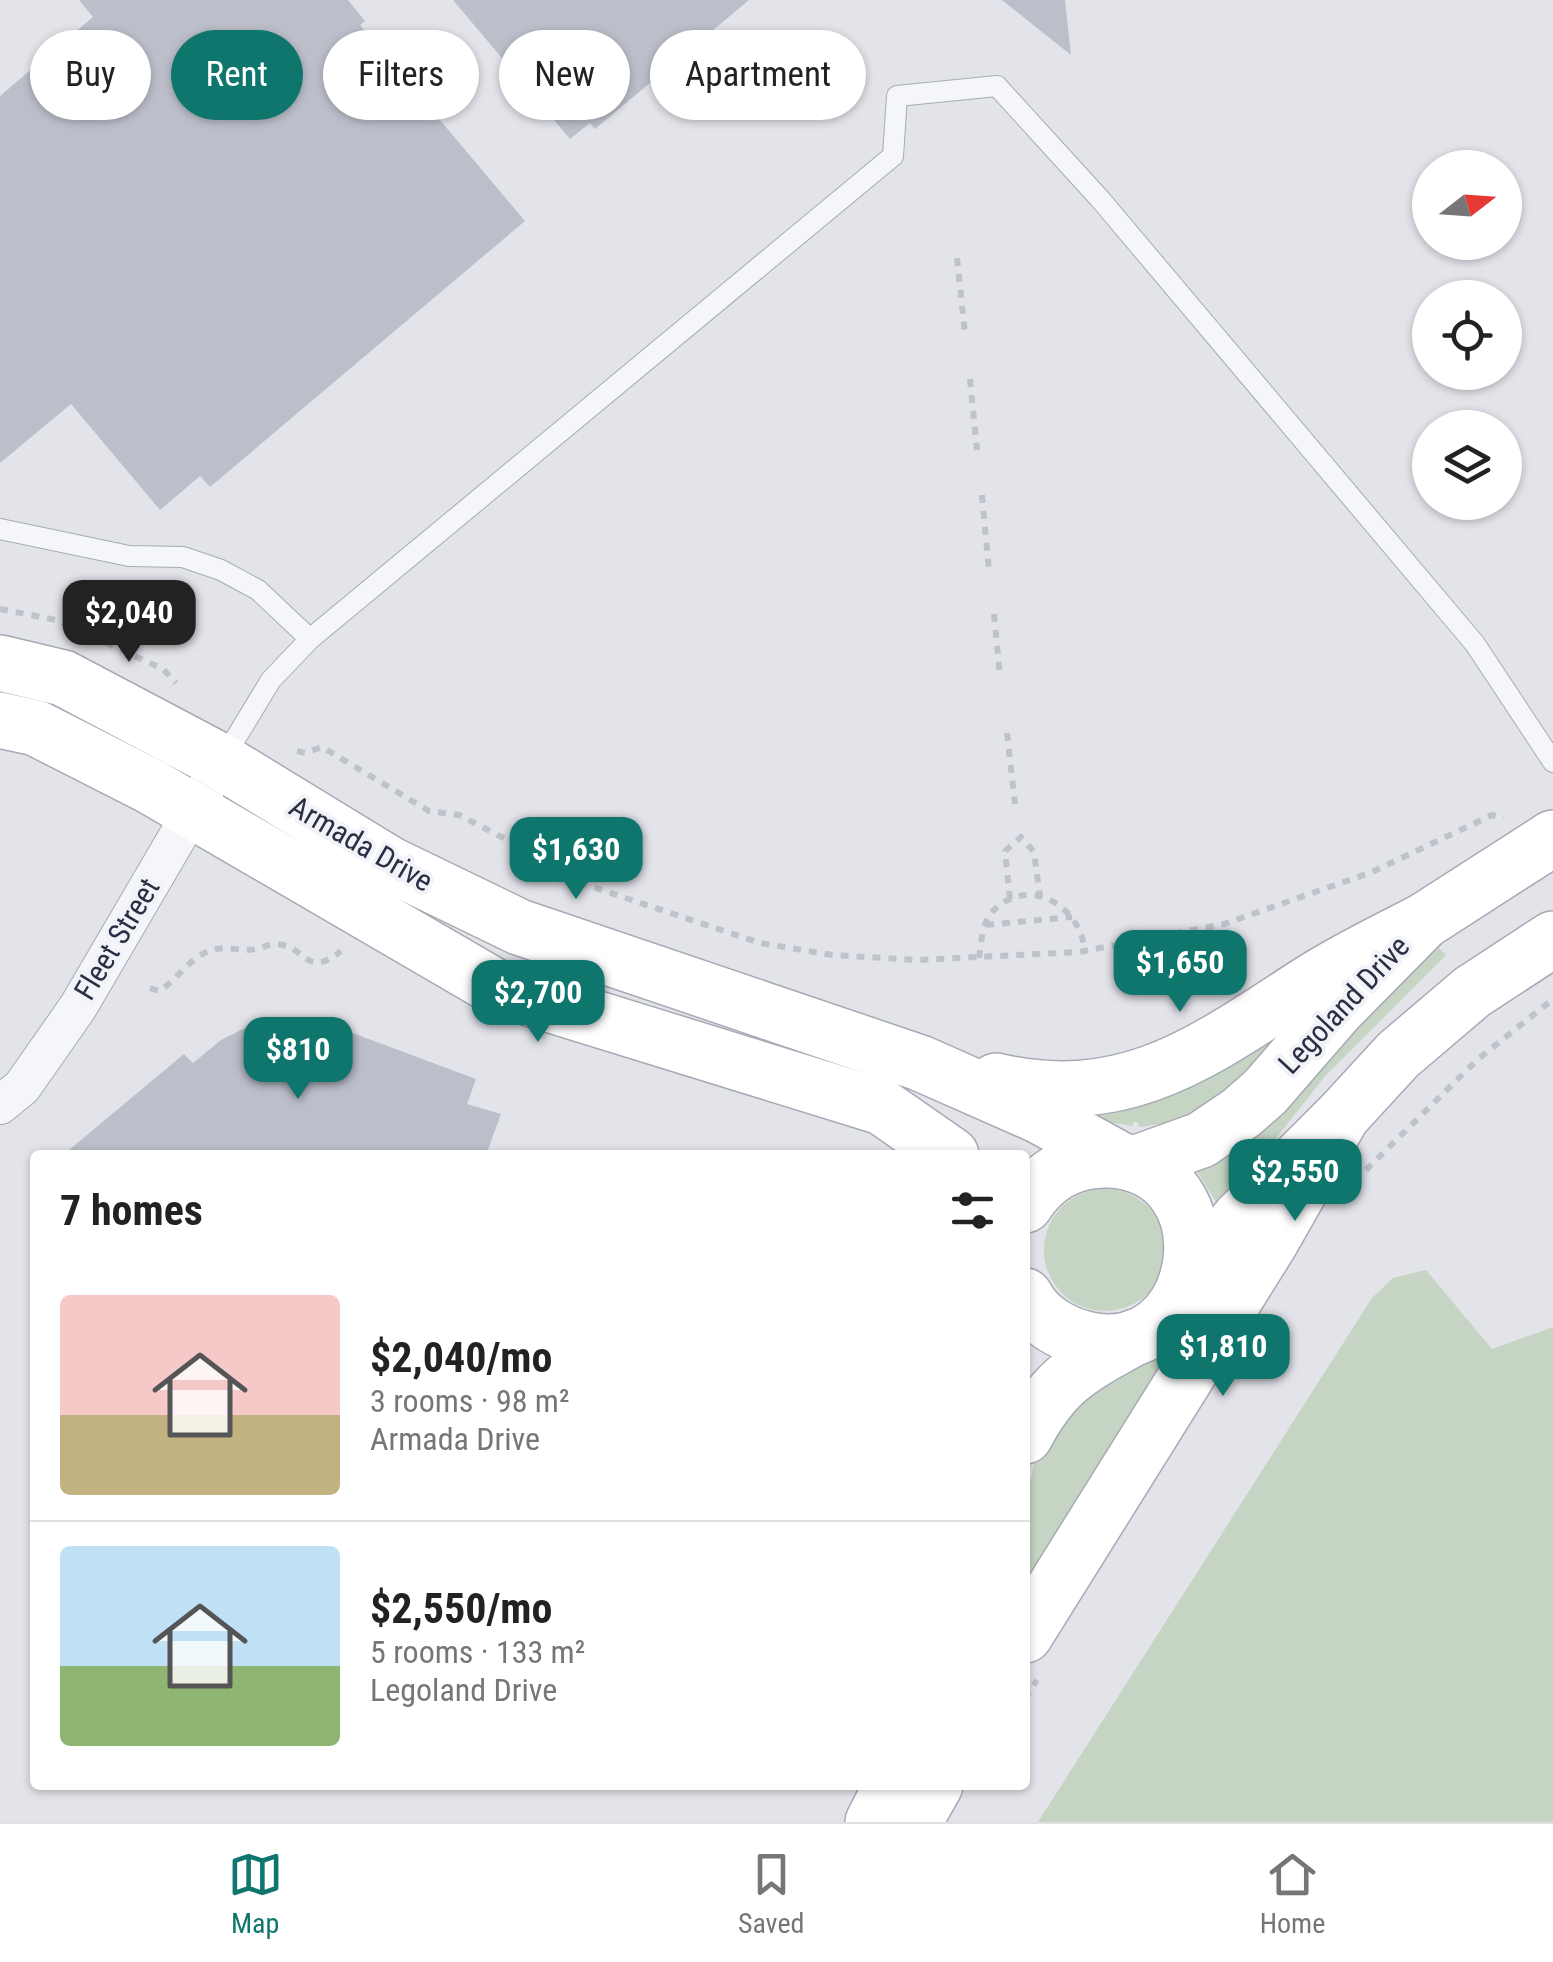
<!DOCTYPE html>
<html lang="en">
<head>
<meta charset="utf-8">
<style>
	:root { --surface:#fff; --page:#f2f2f2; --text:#222; --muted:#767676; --line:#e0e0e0; --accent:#0f766e }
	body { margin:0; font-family:"Roboto Condensed",sans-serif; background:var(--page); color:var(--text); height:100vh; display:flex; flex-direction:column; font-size:38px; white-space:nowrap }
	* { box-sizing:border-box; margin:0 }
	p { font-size:32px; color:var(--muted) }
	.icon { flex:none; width:55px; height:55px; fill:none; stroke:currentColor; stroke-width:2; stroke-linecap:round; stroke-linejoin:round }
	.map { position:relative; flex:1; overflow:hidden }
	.panel { position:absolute; left:30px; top:1150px; width:1000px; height:640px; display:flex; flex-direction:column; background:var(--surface); border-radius:10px; box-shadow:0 2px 8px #0004 }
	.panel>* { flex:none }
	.banner { position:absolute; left:30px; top:30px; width:1000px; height:90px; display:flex; gap:20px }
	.needle { width:65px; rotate:73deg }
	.tools { position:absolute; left:1412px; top:150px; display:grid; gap:20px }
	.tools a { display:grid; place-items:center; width:110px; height:110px; border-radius:50%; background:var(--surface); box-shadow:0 2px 8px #0004; font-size:50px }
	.price { position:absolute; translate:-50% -85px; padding:0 22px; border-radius:20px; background:var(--accent); color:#fff; font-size:32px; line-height:65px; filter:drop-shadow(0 2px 5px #0008) }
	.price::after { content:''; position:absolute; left:50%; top:60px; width:30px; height:22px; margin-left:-15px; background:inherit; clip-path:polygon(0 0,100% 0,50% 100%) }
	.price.selected { background:#222; color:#fff }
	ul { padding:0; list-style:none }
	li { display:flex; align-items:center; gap:30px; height:250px; padding:0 30px }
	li+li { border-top:2px solid var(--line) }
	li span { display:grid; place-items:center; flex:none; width:280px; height:200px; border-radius:10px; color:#555 }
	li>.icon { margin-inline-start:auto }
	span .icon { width:120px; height:120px; fill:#fffc; stroke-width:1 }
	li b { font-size:42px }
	h2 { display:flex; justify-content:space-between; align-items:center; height:120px; padding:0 30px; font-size:42px }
	.pill { padding:0 35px; border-radius:45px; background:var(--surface); box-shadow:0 2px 8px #0004; font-size:35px; line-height:90px }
	.pill.selected { background:var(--accent); color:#fff }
	.dock { display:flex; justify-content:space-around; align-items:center; height:140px; border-top:2px solid var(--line); background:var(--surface); font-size:28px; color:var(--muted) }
	.dock a { display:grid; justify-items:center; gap:5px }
	.dock .selected { color:var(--accent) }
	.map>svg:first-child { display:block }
	.green { fill:#c5d4c3 }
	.building { fill:#bcbfca }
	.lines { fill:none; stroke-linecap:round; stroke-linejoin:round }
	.lane-casing { stroke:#a7aab5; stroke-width:22 }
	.street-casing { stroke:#a7aab5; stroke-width:40 }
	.secondary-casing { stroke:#a7aab5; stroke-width:58 }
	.path { stroke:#c0c2ca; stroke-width:6; stroke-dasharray:8 8; stroke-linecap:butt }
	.lane { stroke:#f5f6f9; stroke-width:20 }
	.street { stroke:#f5f6f9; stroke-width:38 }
	.secondary { stroke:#fff; stroke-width:55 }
	.labels { text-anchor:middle; stroke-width:8; stroke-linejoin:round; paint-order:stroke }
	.street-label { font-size:30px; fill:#2a2f43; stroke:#f2f3f8 }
</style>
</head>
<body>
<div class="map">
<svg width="1553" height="1822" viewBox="0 0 1553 1822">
	<rect width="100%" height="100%" fill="#e2e4ea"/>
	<g class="green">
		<polygon points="1439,948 1446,955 1326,1075 1223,1205 1218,1205 1195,1168"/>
		<path d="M1285,1030C1238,1085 1216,1119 1139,1127L1138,1122H1133V1126L1102,1121L1079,1106Z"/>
		<circle cx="1105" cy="1250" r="61"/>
		<polygon points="1426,1270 1492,1349 1553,1327 1553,1822 1038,1822 1372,1298 1393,1278"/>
		<polygon points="1187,1335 1025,1602 1025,1504 1036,1455 1078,1393 1167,1352"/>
	</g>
	<g class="building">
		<polygon points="79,0 348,0 365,21 360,25 525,221 210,487 200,476 160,510 71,404 0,463 0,96 93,17"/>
		<polygon points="453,0 749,0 595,129 590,123 570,139"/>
		<polygon points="1002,0 1065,0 1071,55"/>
		<polygon points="280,1025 310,1029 328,1036 334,1026 476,1079 467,1104 501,1114 486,1155 63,1155 184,1054 193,1063 221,1040 245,1028"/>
	</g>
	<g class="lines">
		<defs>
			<g id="lane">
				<polyline points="0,529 129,556 183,557 221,570 258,590 310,639"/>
				<polyline points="223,759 271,680 310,639 893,156 897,96 997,86 1100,199 1475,644 1553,762"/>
			</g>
			<polyline id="street" points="0,1105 22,1087 78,1007 205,790"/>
			<g id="secondary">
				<polyline points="0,663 63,678 222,762 389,864 519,927 920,1063 1038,1115 1122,1161"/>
				<polyline points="0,720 36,728 150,786 497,988 882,1107 951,1155"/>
				<path d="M996,1081C1127,1111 1204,1051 1308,984C1345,960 1385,941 1424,921"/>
				<polyline points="1134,1164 1201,1140 1241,1113 1265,1092 1337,1009 1424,921 1553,838"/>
				<path d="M1025,1205C1044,1175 1072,1159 1108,1160C1237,1165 1207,1369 1085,1339C1061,1333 1037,1319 1025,1296"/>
				<polyline points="1190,1279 1240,1218 1342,1116 1398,1055 1472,992 1553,939"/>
				<path d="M1025,1436C1055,1379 1081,1367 1135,1337"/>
				<polyline points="1025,1635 1271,1241 1342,1116"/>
				<polyline points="873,1822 892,1785"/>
				<polyline points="914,1822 935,1785"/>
			</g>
		</defs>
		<use href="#lane" class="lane-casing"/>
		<use href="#street" class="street-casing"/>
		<use href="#secondary" class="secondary-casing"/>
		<g class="path">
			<polyline points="957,258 965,334"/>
			<polyline points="970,379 977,450"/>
			<polyline points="982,495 989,571"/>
			<polyline points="0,609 56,620 163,669 176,683"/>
			<polyline points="994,614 1000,677"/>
			<polyline points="1007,733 1015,804"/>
			<polyline points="297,751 305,753 322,747 429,811 459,815 521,847 542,865 569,879 760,943 832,955 918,960 1079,952 1224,924 1372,872 1492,815 1504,817"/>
			<polyline points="1010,899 1005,851 1021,837 1034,852 1040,897"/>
			<polyline points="986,925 1072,917"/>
			<path d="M979,958C981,944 982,923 992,912C1028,874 1080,905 1085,951"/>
			<path d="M150,988L159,991C180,978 190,955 216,949C229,946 242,952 255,949C264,948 269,943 278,944C308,948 306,979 341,951"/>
			<polyline points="1366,1170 1477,1060 1553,999"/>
			<polyline points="1025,1699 1037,1680"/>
		</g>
		<use href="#lane" class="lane"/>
		<use href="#street" class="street"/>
		<use href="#secondary" class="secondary"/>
	</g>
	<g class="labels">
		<g class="street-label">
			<text transform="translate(361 844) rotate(30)" y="10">Armada Drive</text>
			<text transform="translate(117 939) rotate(-59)" y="10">Fleet Street</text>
			<text transform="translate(1344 1005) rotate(-47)" y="10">Legoland Drive</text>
		</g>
	</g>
</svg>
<div class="tools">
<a><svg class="needle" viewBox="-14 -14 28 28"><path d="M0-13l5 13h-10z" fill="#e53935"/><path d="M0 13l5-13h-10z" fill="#767676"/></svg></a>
<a><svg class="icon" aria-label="locate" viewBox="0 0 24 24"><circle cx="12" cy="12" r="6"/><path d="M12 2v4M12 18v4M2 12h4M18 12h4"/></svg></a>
<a><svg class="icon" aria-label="layers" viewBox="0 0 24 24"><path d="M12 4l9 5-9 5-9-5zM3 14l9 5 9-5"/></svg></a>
</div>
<b class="price selected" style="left:129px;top:665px">$2,040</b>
<b class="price" style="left:576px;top:902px">$1,630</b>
<b class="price" style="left:1180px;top:1015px">$1,650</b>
<b class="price" style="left:538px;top:1045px">$2,700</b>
<b class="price" style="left:298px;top:1102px">$810</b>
<b class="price" style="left:1295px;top:1224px">$2,550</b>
<b class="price" style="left:1223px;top:1399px">$1,810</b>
<div class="banner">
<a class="pill">Buy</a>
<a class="pill selected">Rent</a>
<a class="pill">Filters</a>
<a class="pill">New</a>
<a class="pill">Apartment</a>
</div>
<section class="panel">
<h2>7 homes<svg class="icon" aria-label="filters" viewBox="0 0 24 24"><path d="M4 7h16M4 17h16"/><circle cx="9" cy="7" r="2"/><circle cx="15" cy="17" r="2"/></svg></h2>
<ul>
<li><span style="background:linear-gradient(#f6c9c9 60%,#c2b280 0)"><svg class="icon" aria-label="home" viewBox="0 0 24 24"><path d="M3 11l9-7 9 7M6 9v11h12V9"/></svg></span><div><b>$2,040/mo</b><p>3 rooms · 98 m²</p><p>Armada Drive</p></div></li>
<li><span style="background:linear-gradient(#bfe0f5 60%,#8fb573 0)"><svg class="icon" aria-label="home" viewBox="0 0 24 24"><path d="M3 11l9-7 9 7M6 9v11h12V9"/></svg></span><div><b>$2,550/mo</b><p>5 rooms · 133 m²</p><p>Legoland Drive</p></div></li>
</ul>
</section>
</div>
<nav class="dock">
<a class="selected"><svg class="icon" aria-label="map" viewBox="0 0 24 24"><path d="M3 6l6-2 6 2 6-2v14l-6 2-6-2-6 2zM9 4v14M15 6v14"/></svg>Map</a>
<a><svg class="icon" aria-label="saved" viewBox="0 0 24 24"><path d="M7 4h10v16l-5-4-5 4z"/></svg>Saved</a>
<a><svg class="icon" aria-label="home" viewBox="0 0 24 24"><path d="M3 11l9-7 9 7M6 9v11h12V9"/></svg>Home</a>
</nav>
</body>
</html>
